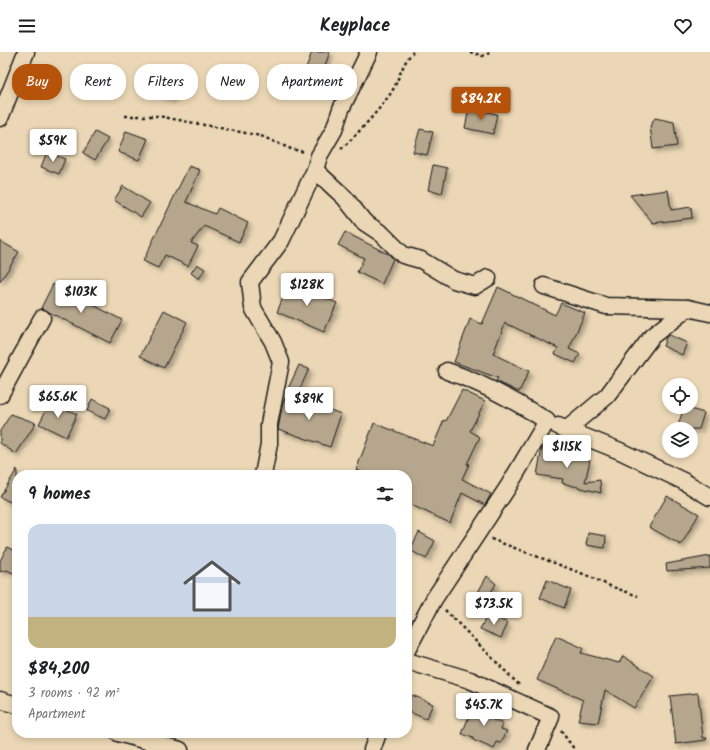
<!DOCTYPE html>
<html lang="en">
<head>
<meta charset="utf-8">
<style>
	:root { --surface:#fff; --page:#f2f2f2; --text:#202124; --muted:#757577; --accent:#b45309 }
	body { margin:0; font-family:Kalam,sans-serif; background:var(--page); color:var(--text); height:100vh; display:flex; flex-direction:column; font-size:15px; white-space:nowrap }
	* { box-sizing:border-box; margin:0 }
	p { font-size:13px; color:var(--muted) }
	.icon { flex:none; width:22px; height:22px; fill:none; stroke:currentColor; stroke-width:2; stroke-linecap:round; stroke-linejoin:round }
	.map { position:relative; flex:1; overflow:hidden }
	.details { position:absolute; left:12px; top:418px; width:400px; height:268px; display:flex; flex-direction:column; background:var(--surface); border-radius:16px; box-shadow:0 2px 6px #0003 }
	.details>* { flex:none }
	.banner { position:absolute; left:12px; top:12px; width:400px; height:36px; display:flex; gap:8px }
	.tools { position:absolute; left:662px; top:326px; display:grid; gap:8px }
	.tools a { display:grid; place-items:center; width:36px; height:36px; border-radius:50%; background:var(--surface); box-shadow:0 2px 6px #0003; font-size:20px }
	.price { position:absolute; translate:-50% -34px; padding:0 9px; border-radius:4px; background:#fff; color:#222; font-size:13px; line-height:26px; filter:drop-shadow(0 1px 2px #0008) }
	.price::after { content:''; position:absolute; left:50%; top:24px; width:12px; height:9px; margin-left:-6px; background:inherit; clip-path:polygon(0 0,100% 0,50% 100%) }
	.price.selected { background:var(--accent); color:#fff }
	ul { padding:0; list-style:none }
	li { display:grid; align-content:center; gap:8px; height:212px; padding:0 16px }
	li span { display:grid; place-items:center; height:124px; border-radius:12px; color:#555 }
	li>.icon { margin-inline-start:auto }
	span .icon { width:72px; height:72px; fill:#fffc; stroke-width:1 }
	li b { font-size:17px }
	h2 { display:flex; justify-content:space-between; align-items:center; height:48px; padding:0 16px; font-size:17px }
	.chip { padding:0 14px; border-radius:16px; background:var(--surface); box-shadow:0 2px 6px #0003; font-size:14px; line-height:36px }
	.chip.selected { background:var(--accent); color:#fff }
	header { display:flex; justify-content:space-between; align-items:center; height:52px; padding:0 16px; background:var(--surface); font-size:18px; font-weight:800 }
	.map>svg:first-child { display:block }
	.building { fill:#b5a68d; stroke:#1c1c1c; filter:url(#shadow) }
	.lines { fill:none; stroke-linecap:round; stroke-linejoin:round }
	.street-casing { stroke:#1c1c1c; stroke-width:19 }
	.path { stroke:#1c1c1c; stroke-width:2.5; stroke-dasharray:3 3; stroke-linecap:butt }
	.street { stroke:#ebd7b5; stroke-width:16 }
</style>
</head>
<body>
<header><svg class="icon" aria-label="menu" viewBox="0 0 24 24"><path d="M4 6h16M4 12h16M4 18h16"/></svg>Keyplace<svg class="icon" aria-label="heart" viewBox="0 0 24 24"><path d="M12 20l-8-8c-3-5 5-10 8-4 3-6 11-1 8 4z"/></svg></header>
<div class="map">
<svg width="710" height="698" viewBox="0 0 710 698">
	<defs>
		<filter id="shadow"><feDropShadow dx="3.5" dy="3.5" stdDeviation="2" flood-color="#0004"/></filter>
	</defs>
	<rect width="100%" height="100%" fill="#ebd7b5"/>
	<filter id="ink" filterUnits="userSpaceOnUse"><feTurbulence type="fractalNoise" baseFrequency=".025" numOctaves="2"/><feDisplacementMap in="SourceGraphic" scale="8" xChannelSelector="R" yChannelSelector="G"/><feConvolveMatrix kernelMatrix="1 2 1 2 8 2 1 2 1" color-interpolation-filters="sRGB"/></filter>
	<g filter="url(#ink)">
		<g class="building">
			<polygon points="312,0 330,0 317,35 301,29"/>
			<polygon points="158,17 182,31 171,48 147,35"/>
			<polygon points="469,56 497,62 493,82 465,76"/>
			<polygon points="655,66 674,70 677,94 653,97 650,74"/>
			<polygon points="420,77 433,80 427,103 413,100"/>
			<polygon points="126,79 148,87 139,108 118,100"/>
			<polygon points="95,80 108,87 95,108 83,101"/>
			<polygon points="47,100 65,107 59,122 41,115"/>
			<polygon points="433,113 447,116 442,142 428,138"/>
			<polygon points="189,114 200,118 186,150 215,162 218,156 248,171 239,190 204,174 191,191 198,194 188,214 165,203 158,216 143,209"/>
			<polygon points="123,134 150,151 141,165 114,148"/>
			<polygon points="668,138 671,158 691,155 692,166 653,171 630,143"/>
			<polygon points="345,180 390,203 393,207 382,232 357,220 364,206 338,193"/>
			<polygon points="0,189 19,200 0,230"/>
			<polygon points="197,212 205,217 199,227 191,221"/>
			<polygon points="289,231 337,251 324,280 277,260"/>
			<polygon points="53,232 122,268 110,291 41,256"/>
			<polygon points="498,235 555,263 561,251 585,261 569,297 580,302 575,311 555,302 558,296 505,271 493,302 529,319 519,340 496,329 498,326 454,310 470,267 482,272"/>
			<polygon points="164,258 187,270 164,316 140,304"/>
			<polygon points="669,283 687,291 682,303 663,294 666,285"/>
			<polygon points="299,313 309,317 297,343 287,339"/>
			<polygon points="462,338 485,349 470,379 480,385 467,412 469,412 462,427 491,442 485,453 462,441 450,471 407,451 407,423 369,423 356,418 374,371 433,394 444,368 446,369"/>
			<polygon points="287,342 341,362 330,395 278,377 283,351"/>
			<polygon points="92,347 110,356 105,367 87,359"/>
			<polygon points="50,350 77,362 66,385 39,372"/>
			<polygon points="684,355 704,361 699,377 677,377"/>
			<polygon points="11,362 36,371 16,402 0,391 0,379"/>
			<polygon points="542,396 563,400 590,408 585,430 600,428 601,441 562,431 563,427 537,423"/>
			<polygon points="17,417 17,438 10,450 0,445"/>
			<polygon points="667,444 699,462 681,493 649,475"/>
			<polygon points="419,480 435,489 426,507 410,498"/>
			<polygon points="588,481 606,484 605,496 586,493"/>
			<polygon points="7,495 17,500 17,514 13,521 7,518 0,520 0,509"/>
			<polygon points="710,504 710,516 667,519 666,512"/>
			<polygon points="487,524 496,532 479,558 472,551"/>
			<polygon points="547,528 571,538 564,556 540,546"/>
			<polygon points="488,562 508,571 501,586 480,577"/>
			<polygon points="556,584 583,596 581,601 619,611 623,604 654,624 634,656 605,638 598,671 578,669 583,648 537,628"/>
			<polygon points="698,641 703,686 707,686 706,688 676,692 670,644"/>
			<polygon points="412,643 433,652 426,667 407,659 407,654"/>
			<polygon points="474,651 492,658 487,665 503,672 501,677 507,679 501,691 497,690 494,697 473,688 473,686 462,682"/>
		</g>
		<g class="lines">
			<defs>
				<g id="street">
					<polyline points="0,66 26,0"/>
					<polyline points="315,118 345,146 364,170 382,182 403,203 421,208 454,228 475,234 488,226"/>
					<polyline points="544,234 606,254 688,256"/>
					<polyline points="0,343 42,266"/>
					<polyline points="558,374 620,399 683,429 710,445"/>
					<polyline points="566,378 607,344 652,284 688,256 710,261"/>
					<polyline points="263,423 269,392 269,372 281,310 273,290 253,256 250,230 281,189 315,118 319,104 334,78 341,57 369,0"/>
					<path d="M407,598L434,547L508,435L547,369C515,349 483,331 447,319"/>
					<polyline points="407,609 470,628 551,665 537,698"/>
					<polyline points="0,648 17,653"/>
					<polyline points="118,681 180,698"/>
					<polyline points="372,698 378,681"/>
				</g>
			</defs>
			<use href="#street" class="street-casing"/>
			<g class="path">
				<polyline points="470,0 483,4 492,0"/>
				<polyline points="125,64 158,64 261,84 291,97 305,100"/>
				<path d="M341,97C357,83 379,58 391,41C399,28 402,11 413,0"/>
				<polyline points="491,487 586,523 610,534 638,544"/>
				<polyline points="445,558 520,634"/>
				<polyline points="561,679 575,698"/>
			</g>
			<use href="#street" class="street"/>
		</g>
	</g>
</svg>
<div class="tools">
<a><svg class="icon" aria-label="locate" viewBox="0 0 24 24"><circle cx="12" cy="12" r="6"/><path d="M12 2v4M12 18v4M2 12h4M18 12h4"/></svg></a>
<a><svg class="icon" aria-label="layers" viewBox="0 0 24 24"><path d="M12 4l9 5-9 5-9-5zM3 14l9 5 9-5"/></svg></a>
</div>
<b class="price selected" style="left:481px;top:69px">$84.2K</b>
<b class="price" style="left:53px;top:111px">$59K</b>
<b class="price" style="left:307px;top:255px">$128K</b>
<b class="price" style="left:81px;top:262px">$103K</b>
<b class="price" style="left:58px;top:367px">$65.6K</b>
<b class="price" style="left:309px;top:369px">$89K</b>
<b class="price" style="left:567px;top:417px">$115K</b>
<b class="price" style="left:494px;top:574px">$73.5K</b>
<b class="price" style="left:484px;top:675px">$45.7K</b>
<div class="banner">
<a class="chip selected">Buy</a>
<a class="chip">Rent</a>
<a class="chip">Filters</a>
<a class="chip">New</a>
<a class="chip">Apartment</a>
</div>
<section class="details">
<h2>9 homes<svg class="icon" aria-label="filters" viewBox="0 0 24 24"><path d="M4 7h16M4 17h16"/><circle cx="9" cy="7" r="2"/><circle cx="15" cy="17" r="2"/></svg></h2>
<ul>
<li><span style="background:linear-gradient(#c9d6e8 75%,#c2b280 0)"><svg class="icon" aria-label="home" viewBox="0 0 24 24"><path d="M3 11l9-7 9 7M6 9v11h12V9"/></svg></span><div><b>$84,200</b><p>3 rooms · 92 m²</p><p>Apartment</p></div></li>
</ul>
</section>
</div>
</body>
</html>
